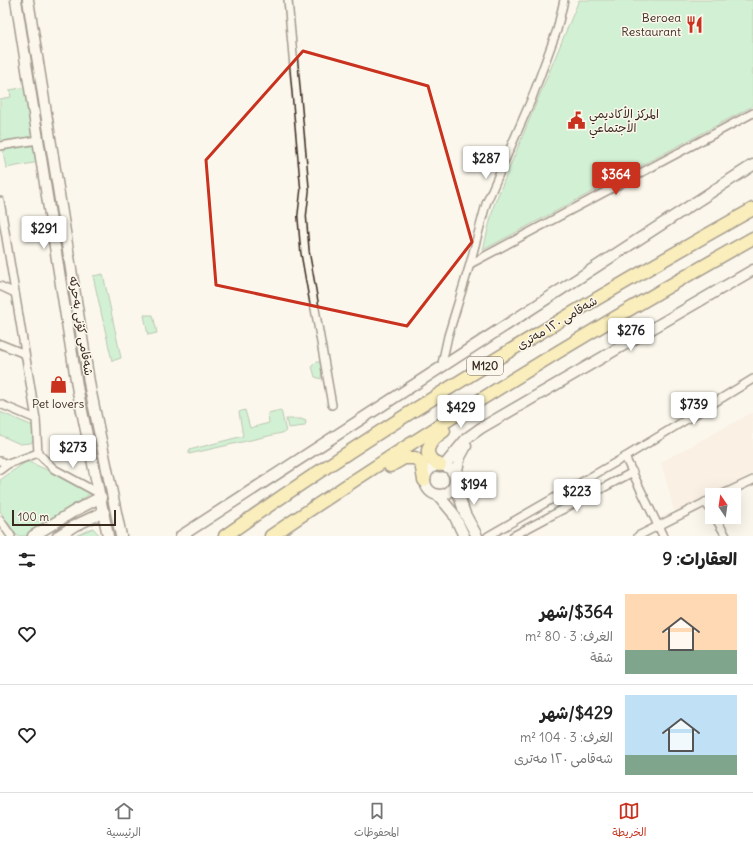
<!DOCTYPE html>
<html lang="ar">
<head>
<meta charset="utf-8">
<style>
	:root { --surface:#fff; --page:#f2f2f2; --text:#222; --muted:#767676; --line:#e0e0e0; --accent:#c8321e }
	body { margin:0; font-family:Delius,"Playpen Sans Arabic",sans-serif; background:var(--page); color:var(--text); direction:rtl; height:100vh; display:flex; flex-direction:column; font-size:15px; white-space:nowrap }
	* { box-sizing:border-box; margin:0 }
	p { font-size:13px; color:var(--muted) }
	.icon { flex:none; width:22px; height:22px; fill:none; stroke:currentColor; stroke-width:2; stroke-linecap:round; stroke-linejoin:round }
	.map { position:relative; height:536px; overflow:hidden; direction:ltr }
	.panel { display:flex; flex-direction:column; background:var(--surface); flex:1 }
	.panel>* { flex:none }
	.needle { width:26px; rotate:347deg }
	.fabs { position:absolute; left:705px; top:488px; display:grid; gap:8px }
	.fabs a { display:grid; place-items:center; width:36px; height:36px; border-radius:0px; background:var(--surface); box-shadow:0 4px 16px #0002; font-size:20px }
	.scale { position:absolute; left:12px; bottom:10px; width:104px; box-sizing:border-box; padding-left:4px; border:2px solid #3b2a1e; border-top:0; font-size:11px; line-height:14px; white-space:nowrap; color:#3b2a1e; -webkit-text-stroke:3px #fbf7ec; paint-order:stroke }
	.price { position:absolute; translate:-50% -34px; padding:0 9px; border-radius:4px; background:#fff; color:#222; font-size:13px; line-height:26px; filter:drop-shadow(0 1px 2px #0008) }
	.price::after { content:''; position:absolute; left:50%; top:24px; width:12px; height:9px; margin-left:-6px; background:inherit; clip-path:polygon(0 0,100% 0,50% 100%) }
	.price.selected { background:var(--accent); color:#fff }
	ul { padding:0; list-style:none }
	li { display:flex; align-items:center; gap:12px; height:100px; padding:0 16px }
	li+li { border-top:1px solid var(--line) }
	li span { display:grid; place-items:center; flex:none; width:112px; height:80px; border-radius:0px; color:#555 }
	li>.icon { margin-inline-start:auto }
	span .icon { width:48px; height:48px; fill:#fffc; stroke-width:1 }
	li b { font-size:17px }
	h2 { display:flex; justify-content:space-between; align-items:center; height:48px; padding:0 16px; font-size:17px }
	.menu { display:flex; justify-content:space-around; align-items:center; height:56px; border-top:1px solid var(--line); background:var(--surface); font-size:11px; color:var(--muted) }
	.menu a { display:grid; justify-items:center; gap:2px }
	.menu .selected { color:var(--accent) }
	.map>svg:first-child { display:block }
	.built { fill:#fae6d9 }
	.green { fill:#a0e8b5; stroke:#6e896a }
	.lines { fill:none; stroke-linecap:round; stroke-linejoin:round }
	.street-casing { stroke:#3b2a1e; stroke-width:10 }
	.secondary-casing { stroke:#3b2a1e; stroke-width:13 }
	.highway-casing { stroke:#3b2a1e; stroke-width:15 }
	.street { stroke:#fbf7ec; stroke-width:7 }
	.secondary { stroke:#fbf7ec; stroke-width:10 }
	.highway { stroke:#f7e281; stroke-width:12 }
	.marked { fill:none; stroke:#c8321e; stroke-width:3; stroke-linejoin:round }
	.labels { text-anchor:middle; stroke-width:3; stroke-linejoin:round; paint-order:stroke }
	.shield { fill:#fbf7ec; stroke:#75685c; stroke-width:1 }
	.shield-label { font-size:11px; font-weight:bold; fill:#3b2a1e }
	.poi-label { font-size:12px; fill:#3b2a1e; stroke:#fbf7ec; text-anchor:end }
	.street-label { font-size:12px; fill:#3b2a1e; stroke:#fbf7ec }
</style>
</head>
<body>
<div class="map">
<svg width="753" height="536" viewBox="0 0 753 536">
	<rect width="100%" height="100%" fill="#fbf7ec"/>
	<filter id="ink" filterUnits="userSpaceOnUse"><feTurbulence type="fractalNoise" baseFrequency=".025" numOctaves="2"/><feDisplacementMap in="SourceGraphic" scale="8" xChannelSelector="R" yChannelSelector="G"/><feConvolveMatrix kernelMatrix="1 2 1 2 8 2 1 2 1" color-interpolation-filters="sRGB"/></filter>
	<g filter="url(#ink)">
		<polygon class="built" points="753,412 753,473 675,515 661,462"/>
		<g class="green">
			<polygon points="579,0 753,0 753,106 483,250 494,205"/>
			<polygon points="26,87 39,162 6,168 0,133 0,99 11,97 10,90"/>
			<polygon points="103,274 121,358 112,361 93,276"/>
			<polygon points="144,315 153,315 157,333 148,335"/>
			<polygon points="316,362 320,362 322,367 321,379 315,377 312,366"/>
			<polygon points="245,410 250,428 269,423 268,413 281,410 286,432 189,454 189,450 243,436 239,412"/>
			<polygon points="0,412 33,426 34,439 31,443 20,444 0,435"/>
			<polygon points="286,419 301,419 306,421 305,426 288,428"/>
			<polygon points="27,461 94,491 28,536 17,536 0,511 0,480"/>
			<polygon points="93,528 100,536 75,536"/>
		</g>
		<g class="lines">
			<defs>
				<g id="street">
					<polyline points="288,0 305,190 302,216 305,252 332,405"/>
					<polyline points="0,146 38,140"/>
					<polyline points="0,201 36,419 38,453 54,469 100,494"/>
					<polyline points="470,264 753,113"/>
					<polyline points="0,286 15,293"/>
					<polyline points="0,344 25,354"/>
					<polyline points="441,368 448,336 470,264 486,204 532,98 557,30 564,0"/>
					<polyline points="0,404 36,419"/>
					<polyline points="625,457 663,536"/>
					<polyline points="0,461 8,464"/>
					<polyline points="0,470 8,464 38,453"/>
					<polyline points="721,495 753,480"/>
					<polyline points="705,502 712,512"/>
					<polyline points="715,517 726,536"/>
					<polyline points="0,520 11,536"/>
					<polyline points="488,536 625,457 753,379"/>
					<polyline points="513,536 633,472"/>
					<polyline points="638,536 712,499"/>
				</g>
				<g id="secondary">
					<polyline points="16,0 78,392 108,536"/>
					<polyline points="28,0 90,388 121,536"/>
					<circle cx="440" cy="480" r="15"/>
					<polyline points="444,466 467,438 481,428 753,270"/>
					<polyline points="455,478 460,457 466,446"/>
					<polyline points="455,483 465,514 477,536"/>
					<polyline points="438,495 453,513 464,536"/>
					<polyline points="33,536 76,510 101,497"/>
					<polyline points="58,536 74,526 104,512"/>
					<polyline points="181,536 753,165"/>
				</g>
				<g id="highway">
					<path d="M440,465C418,456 430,440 444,431"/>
					<polyline points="390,466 404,458 415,458 421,463 424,480"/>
					<path d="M225,536C394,417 573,310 753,209"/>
					<path d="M271,536C427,430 588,331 753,238"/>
				</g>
			</defs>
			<use href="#street" class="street-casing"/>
			<use href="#secondary" class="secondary-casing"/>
			<use href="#highway" class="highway-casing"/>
			<use href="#street" class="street"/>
			<use href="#secondary" class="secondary"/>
			<use href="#highway" class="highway"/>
		</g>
	</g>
	<path d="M0 0H753V536H0ZM303,51L428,86L472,242L407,326L216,285L206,160Z" fill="#fbf7ec" fill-opacity=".55" fill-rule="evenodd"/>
	<path class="marked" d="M303,51L428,86L472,242L407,326L216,285L206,160Z"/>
	<defs>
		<symbol id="restaurant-bare" viewBox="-9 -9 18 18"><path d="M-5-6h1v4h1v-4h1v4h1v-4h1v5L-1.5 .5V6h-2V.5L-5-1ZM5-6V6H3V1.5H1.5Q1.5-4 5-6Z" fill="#c8321e" stroke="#fbf7ec" stroke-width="2.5" paint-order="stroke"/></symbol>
		<symbol id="civic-bare" viewBox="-9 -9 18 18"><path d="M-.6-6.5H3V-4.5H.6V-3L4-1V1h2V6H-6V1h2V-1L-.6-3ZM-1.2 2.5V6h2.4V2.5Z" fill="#c8321e" stroke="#fbf7ec" stroke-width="2.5" paint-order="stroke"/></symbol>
		<symbol id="shop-bare" viewBox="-9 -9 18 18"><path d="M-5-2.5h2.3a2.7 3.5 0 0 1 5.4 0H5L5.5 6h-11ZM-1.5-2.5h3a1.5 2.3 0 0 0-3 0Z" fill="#c8321e" stroke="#fbf7ec" stroke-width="2.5" paint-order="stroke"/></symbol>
	</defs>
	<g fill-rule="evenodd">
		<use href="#restaurant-bare" x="682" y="12" width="25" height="25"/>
		<use href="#civic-bare" x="564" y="108" width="25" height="25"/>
		<use href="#shop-bare" x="46" y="372" width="25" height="25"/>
	</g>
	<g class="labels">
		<rect class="shield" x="467" y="357" width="36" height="18" rx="3"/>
		<g class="shield-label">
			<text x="485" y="370">M120</text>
		</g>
		<g class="poi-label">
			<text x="681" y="22">Beroea<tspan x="681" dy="14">Restaurant</tspan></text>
			<text x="589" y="118" text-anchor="start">المركز الأكاديمي<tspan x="589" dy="14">الأجتماعي</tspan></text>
			<text x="58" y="408" text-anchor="middle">Pet lovers</text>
		</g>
		<g class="street-label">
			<text transform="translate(557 323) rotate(-31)" y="4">شەقامی ١٢٠ مەتری</text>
			<text transform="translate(81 326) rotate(81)" y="4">شەقامی کۆنی بەحرکە</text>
		</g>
	</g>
</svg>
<div class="fabs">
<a><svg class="needle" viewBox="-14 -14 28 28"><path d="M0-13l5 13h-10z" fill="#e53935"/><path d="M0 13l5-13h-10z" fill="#767676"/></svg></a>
</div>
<div class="scale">100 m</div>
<b class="price" style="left:486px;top:180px">$287</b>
<b class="price selected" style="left:616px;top:196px">$364</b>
<b class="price" style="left:44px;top:250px">$291</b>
<b class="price" style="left:631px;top:352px">$276</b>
<b class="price" style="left:694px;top:426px">$739</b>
<b class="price" style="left:461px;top:429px">$429</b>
<b class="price" style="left:73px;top:469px">$273</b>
<b class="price" style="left:474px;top:506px">$194</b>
<b class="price" style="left:577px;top:513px">$223</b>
</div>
<section class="panel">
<h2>العقارات: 9<svg class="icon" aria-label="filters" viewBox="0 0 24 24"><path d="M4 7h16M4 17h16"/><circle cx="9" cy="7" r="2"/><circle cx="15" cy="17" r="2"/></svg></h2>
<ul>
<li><span style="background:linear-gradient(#ffd9b3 70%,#7fa58c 0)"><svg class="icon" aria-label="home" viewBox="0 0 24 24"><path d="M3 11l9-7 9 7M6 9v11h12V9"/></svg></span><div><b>$364/شهر</b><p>الغرف: 3 · 80 m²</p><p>شقة</p></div><svg class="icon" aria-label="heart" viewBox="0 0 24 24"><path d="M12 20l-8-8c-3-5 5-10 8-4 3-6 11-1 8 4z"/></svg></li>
<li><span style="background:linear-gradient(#bfe0f5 75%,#7fa58c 0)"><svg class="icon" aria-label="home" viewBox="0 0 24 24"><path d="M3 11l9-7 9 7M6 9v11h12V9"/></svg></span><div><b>$429/شهر</b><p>الغرف: 3 · 104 m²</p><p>شەقامی ١٢٠ مەتری</p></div><svg class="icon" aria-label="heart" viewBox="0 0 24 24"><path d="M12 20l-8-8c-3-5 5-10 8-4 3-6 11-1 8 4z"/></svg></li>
</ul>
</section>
<nav class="menu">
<a class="selected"><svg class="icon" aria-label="map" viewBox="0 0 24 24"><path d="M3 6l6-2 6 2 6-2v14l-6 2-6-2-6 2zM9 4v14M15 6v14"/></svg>الخريطة</a>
<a><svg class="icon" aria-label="saved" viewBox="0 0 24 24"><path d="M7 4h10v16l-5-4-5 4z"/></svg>المحفوظات</a>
<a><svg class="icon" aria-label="home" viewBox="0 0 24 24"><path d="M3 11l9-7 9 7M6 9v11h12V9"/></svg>الرئيسية</a>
</nav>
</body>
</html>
